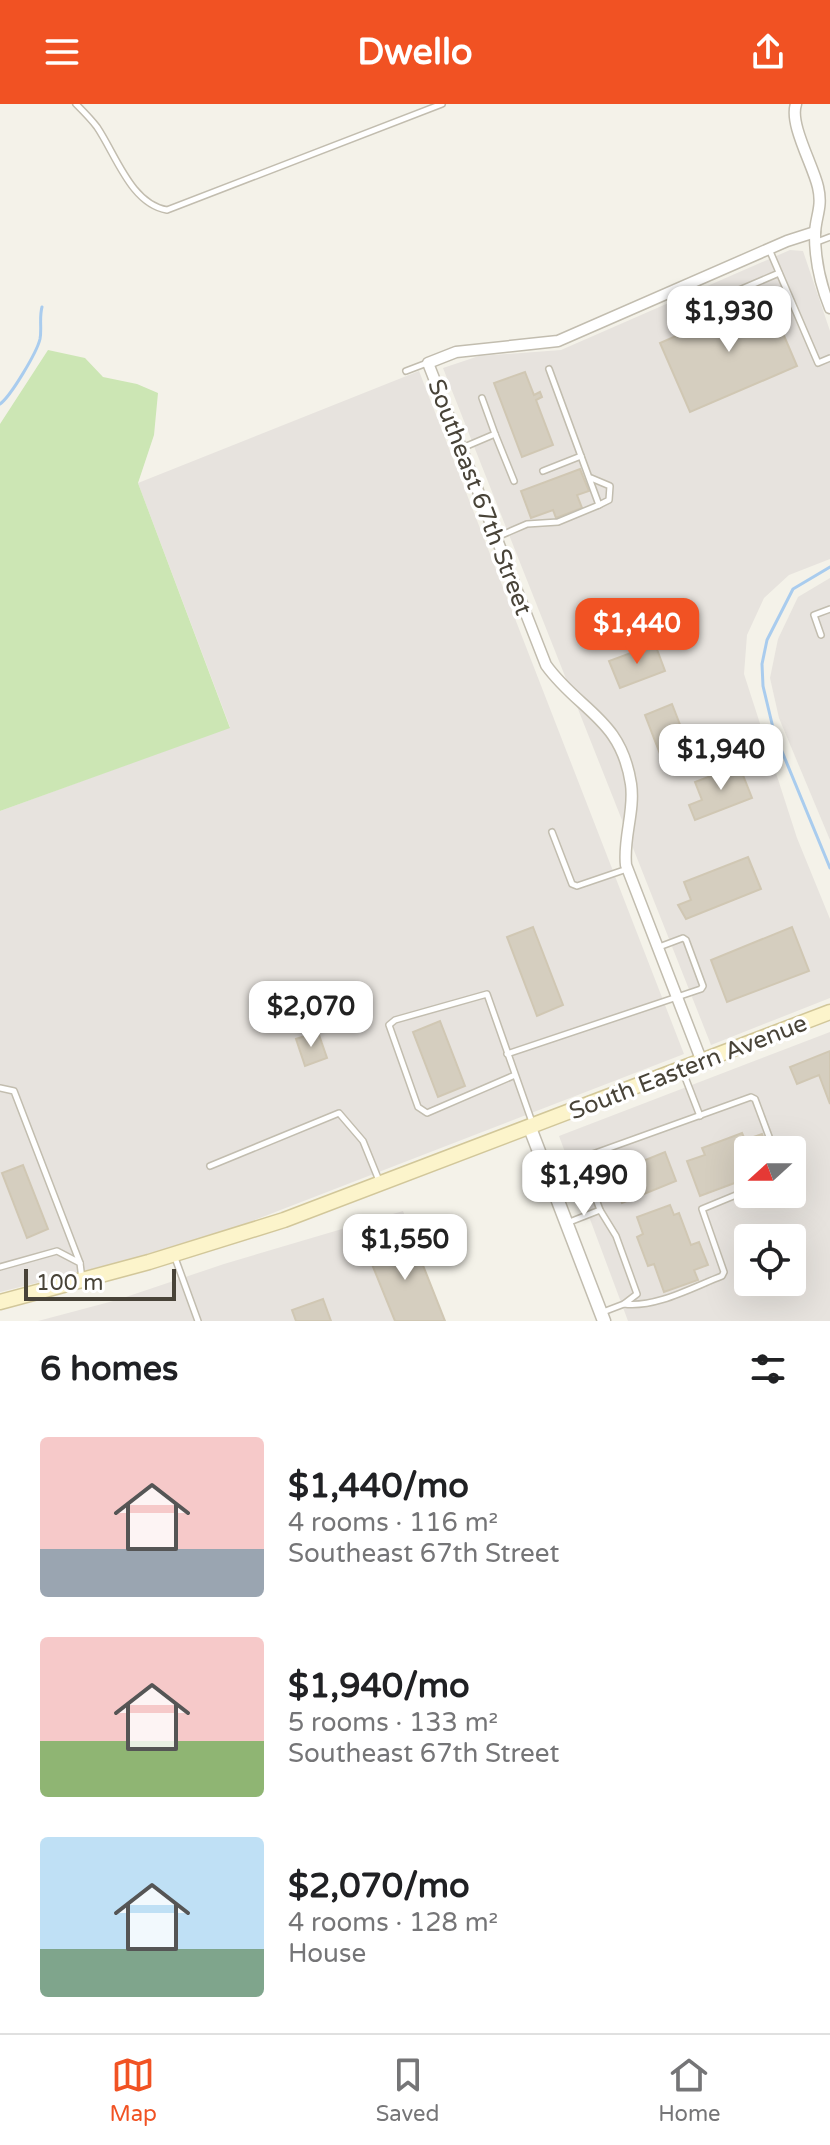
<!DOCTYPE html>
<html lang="en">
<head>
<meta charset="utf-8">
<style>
	:root { --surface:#fff; --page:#f6f6f6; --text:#202124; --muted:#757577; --line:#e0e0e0; --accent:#f15223 }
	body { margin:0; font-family:"Varela Round",sans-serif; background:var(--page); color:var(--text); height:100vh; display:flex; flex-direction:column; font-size:30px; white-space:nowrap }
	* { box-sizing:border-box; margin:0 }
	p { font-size:26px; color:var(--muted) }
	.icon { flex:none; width:44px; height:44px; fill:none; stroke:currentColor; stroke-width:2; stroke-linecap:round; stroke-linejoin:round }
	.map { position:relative; height:1217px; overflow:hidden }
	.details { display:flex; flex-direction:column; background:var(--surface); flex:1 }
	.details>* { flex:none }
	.needle { width:52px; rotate:249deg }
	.buttons { position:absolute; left:734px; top:1032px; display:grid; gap:16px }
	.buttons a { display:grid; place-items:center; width:72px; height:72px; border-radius:8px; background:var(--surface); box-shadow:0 8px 32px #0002; font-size:40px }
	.scale { position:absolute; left:24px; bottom:20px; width:152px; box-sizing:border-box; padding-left:8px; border:4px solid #484338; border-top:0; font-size:22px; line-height:28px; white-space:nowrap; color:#484338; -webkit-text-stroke:6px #fff; paint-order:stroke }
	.price { position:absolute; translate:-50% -68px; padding:0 18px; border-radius:16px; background:#fff; color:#222; font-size:26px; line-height:52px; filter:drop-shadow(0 2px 4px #0008) }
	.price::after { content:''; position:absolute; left:50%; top:48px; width:24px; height:18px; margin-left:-12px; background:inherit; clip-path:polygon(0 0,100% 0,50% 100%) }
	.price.selected { background:var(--accent); color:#fff }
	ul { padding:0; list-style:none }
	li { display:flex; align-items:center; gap:24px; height:200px; padding:0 40px }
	li span { display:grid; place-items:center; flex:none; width:224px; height:160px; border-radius:8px; color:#555 }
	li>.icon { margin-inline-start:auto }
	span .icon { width:96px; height:96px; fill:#fffc; stroke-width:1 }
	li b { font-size:34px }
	h2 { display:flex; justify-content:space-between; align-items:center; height:96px; padding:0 40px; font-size:34px }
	header { display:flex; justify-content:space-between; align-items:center; height:104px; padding:0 40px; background:var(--accent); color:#fff; font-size:36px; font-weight:700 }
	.menu { display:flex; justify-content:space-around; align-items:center; height:112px; border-top:2px solid var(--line); background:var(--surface); font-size:22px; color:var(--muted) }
	.menu a { display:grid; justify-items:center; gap:4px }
	.menu .selected { color:var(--accent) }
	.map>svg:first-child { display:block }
	.industrial { fill:#e7e3de; fill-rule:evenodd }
	.green { fill:#cce6b4 }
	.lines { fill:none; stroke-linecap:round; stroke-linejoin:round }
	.stream { stroke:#a9ccee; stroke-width:3 }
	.building { fill:#d5cebf; stroke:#d0c7b3; stroke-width:2 }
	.service-casing { stroke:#c2bdaf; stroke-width:8 }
	.minor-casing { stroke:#c2bdaf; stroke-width:13 }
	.tertiary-casing { stroke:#c2bdaf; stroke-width:15 }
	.secondary-casing { stroke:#d2c79a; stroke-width:17 }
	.service { stroke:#fff; stroke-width:5 }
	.minor { stroke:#fff; stroke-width:10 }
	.tertiary { stroke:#fff; stroke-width:12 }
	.secondary { stroke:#fcf4cb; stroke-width:14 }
	.labels { text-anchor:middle; stroke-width:7; stroke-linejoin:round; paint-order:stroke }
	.street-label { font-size:24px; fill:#484338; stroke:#fff }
</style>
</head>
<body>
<header><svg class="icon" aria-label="menu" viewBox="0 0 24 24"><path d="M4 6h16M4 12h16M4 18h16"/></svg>Dwello<svg class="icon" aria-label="share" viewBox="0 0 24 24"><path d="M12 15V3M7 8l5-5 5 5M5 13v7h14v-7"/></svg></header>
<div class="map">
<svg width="830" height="1217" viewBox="0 0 830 1217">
	<rect width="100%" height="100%" fill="#f4f2e9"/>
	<g class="industrial">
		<polygon points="790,146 803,147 830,227 830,455 789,471 764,494 747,531 744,570 797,734 830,815 830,894 711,941 443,264 479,252 561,246"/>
		<polygon points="419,267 684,950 195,1139 0,1188 0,707 230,623 138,379"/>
		<polygon points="830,474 830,736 779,614 770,574 778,535 798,493"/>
		<path d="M830,928V1217H628L559,1032ZM748,1046H792V1090H748ZM748,1134H792V1178H748Z"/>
		<polygon points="403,1107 444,1217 38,1217 117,1196 224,1160"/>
	</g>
	<polygon class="green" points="48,246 85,254 103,273 137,280 158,289 154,331 138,379 230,624 0,707 0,320"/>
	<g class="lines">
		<g class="stream">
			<path d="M0,300C11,292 37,248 40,235C42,225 39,214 42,203"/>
			<polyline points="830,463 793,485 767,536 762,560 763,582 774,628 830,764"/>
		</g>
	</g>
	<g class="building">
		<polygon points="767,192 797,262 690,308 660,239"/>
		<polygon points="525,268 534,291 540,288 542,293 536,296 553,341 522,353 494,279"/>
		<polygon points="580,365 589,387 577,391 582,404 556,414 553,406 531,414 521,387"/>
		<polygon points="655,540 665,567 620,584 609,557"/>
		<polygon points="672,600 689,644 662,655 645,611"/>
		<polygon points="739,661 752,694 695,716 689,701 702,696 695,678"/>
		<polygon points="748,753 761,785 686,815 678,801 691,796 684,778"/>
		<polygon points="533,823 563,901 537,912 507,833"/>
		<polygon points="792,823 809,867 727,898 711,856"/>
		<polygon points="440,917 465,982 438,993 413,928"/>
		<polygon points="318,928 327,954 305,962 296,935"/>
		<polygon points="830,947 830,1000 819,971 797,980 790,963"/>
		<polygon points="742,1029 745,1036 762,1030 768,1046 748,1046 748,1074 700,1092 687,1057 705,1051 702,1044"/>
		<polygon points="665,1048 676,1077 622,1099 610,1069 632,1060 630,1056 641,1052 643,1057"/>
		<polygon points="23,1061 48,1125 27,1134 2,1069"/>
		<polygon points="670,1101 674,1111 679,1109 691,1141 699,1138 708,1161 694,1166 698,1176 664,1188 654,1160 648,1162 637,1133 643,1130 637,1113"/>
		<polygon points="411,1131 445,1217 395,1217 367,1148"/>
		<polygon points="323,1195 331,1217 296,1217 292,1206"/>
	</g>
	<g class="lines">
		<defs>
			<g id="service">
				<path d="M76,0C83,7 91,15 97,23C116,51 131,100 167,106L442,0"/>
				<polyline points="817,138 830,133"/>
				<polyline points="769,145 818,259 830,254"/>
				<polyline points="691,179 702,202 779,169"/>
				<polyline points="406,267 427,259"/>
				<polyline points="495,330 514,377"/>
				<polyline points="462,344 495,330 482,294"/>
				<polyline points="543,367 581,352"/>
				<polyline points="591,374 610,382 609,396 599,401"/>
				<polyline points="497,433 527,420 558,418 599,401 549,265"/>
				<polyline points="821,531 814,511 830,505"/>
				<polyline points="552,728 572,780 577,782 627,765"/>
				<polyline points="507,950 701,885 703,882 686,836 683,834 659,843"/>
				<polyline points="683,968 700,1012"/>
				<polyline points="515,971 427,1009 418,1003 389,921 395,916 487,890 532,1018"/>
				<polyline points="0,984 14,987 80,1159"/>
				<polyline points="210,1062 339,1009 363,1037 380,1079"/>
				<polyline points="600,1106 616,1132 637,1190 624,1200 603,1208"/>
				<polyline points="567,1119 600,1106 583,1060 587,1052 751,993 755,995 774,1046"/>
				<polyline points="174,1151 198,1217"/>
				<polyline points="0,1163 57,1147 80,1159 82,1175"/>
				<path d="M624,1200C656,1204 693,1183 722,1172L724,1168L702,1105L748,1086"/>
			</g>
			<g id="minor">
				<path d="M796,0C789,20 813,61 818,83C823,104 815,113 815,131C815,156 821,182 830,204"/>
				<path d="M702,958L626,761C623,734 635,707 631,680C621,614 579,607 546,561L428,259L456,248L558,237L787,137L815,128"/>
			</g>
			<polyline id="tertiary" points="530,1024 604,1217"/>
			<polyline id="secondary" points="0,1198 149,1158 284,1116 830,908"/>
		</defs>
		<use href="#service" class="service-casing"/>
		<use href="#minor" class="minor-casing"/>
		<use href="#tertiary" class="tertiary-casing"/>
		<use href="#secondary" class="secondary-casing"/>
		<use href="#service" class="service"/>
		<use href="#minor" class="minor"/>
		<use href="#tertiary" class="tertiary"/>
		<use href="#secondary" class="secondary"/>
	</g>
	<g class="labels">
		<g class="street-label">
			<text transform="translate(480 393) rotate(69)" y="8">Southeast 67th Street</text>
			<text transform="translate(688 963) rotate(-21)" y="8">South Eastern Avenue</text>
		</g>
	</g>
</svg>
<div class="buttons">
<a><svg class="needle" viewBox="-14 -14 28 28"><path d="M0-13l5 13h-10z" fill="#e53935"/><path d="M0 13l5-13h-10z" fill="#757577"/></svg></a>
<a><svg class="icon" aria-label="locate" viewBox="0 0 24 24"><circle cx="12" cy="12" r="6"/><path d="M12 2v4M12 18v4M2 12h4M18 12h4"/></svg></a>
</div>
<div class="scale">100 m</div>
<b class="price" style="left:729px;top:250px">$1,930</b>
<b class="price selected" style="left:637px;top:562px">$1,440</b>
<b class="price" style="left:721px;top:688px">$1,940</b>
<b class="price" style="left:311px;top:945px">$2,070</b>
<b class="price" style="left:584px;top:1114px">$1,490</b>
<b class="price" style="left:405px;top:1178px">$1,550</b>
</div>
<section class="details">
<h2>6 homes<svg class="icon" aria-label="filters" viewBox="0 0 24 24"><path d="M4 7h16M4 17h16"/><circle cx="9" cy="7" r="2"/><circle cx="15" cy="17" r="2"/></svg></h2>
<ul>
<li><span style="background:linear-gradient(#f6c9c9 70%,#9aa5b1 0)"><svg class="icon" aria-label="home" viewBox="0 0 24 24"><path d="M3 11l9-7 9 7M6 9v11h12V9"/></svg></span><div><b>$1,440/mo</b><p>4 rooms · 116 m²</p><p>Southeast 67th Street</p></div></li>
<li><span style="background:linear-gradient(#f6c9c9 65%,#8fb573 0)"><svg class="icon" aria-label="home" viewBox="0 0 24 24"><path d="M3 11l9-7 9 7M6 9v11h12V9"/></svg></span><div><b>$1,940/mo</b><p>5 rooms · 133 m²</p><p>Southeast 67th Street</p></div></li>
<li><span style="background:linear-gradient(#bfe0f5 70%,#7fa58c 0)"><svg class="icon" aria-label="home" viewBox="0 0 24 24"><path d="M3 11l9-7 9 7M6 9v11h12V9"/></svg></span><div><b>$2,070/mo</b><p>4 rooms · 128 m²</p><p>House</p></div></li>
</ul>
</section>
<nav class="menu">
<a class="selected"><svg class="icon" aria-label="map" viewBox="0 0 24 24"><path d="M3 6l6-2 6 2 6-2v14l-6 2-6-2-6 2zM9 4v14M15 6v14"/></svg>Map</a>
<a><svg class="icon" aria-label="saved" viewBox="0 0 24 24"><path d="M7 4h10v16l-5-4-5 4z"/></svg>Saved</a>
<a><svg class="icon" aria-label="home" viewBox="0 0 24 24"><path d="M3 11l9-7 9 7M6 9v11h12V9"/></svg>Home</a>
</nav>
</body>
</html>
